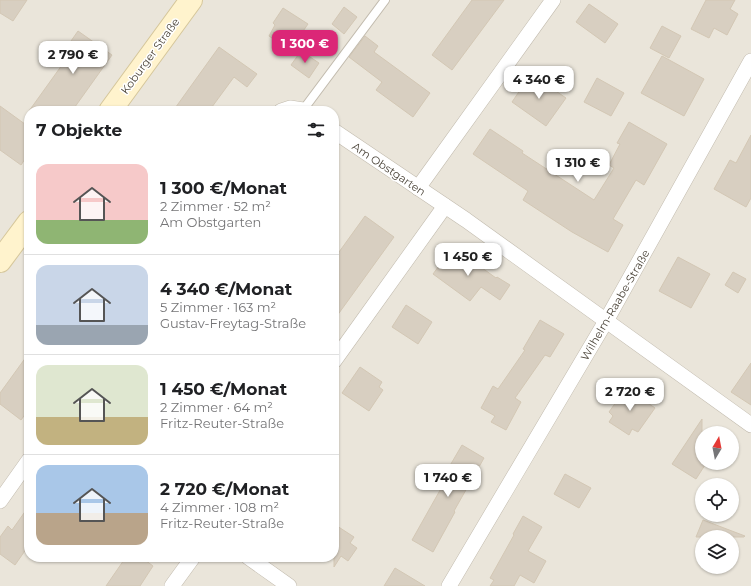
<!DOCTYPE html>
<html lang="de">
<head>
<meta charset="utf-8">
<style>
	:root { --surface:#fff; --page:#f6f6f6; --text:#202124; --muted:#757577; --line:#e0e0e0; --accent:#db2777 }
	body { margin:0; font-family:Montserrat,sans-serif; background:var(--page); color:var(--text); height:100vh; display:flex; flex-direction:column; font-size:15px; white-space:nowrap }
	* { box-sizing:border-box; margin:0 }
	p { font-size:13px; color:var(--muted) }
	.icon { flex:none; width:22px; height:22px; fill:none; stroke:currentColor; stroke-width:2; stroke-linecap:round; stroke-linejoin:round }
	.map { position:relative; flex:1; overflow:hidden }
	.panel { position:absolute; left:24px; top:106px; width:315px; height:456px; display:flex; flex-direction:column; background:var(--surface); border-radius:16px; box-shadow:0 1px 3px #0004 }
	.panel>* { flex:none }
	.needle { width:26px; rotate:10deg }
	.controls { position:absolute; left:695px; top:426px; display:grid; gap:8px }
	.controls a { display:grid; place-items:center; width:44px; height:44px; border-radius:50%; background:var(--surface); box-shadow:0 1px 3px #0004; font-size:20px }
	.price { position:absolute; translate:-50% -34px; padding:0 9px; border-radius:8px; background:#fff; color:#222; font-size:13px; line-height:26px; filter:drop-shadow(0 1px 2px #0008) }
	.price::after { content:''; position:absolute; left:50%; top:24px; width:12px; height:9px; margin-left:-6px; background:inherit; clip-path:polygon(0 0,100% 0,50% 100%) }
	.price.active { background:var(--accent); color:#fff }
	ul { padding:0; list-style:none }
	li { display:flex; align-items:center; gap:12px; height:100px; padding:0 12px }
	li+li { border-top:1px solid var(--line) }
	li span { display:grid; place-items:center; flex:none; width:112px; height:80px; border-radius:12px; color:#555 }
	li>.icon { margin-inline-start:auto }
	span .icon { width:48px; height:48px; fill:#fffc; stroke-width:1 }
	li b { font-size:17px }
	h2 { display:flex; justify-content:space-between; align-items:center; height:48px; padding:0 12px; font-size:17px }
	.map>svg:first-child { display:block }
	.residential { fill:#eae5da; fill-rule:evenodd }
	.building { fill:#d8cfc1; stroke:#d3c7b4 }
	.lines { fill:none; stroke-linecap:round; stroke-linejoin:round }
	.service-casing { stroke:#c2bbae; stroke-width:10 }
	.minor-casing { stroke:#c2bbae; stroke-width:16 }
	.secondary-casing { stroke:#d6c79b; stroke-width:24 }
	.service { stroke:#fff; stroke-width:8 }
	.minor { stroke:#fff; stroke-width:15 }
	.secondary { stroke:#fff3cd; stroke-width:22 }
	.labels { text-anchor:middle; stroke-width:3; stroke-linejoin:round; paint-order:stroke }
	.street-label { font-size:11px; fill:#4b4439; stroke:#fff }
</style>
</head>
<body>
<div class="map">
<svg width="751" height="586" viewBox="0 0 751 586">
	<rect width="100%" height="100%" fill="#f6f3ec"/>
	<path class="residential" d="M0,0H751V586H0ZM29,111H334V557H29ZM702,433H732V463H702ZM702,485H732V515H702ZM702,537H732V567H702Z"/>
	<g class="building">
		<polygon points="0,0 27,0 13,21 0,13"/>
		<polygon points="472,0 504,0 452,70 432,55"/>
		<polygon points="706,0 735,0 730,9 738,14 727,35 714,28 709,38 691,29"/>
		<polygon points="589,4 618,24 605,43 576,22"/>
		<polygon points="344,7 357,17 344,34 332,24"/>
		<polygon points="283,8 308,24 290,50 269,36 275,25 273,23"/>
		<polygon points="662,26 681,36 669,58 650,48"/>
		<polygon points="78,31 112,55 72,111 29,111 62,65 57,61"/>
		<polygon points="365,36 378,46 374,52 430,93 413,117 376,90 382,82 349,57"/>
		<polygon points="219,47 257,74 247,87 234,77 209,111 173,111"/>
		<polygon points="301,51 319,63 309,78 291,65"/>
		<polygon points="662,56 704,79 684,116 641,93"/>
		<polygon points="531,74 566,98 546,126 512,102"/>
		<polygon points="597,78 624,93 611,116 584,102"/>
		<polygon points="0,106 29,127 29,153 21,165 0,150"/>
		<polygon points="629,122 667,144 644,185 636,180 613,219 623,225 608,252 572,232 523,200 528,191 473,154 490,129 523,151 522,153 594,200 614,168 609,165 620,144 617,143"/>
		<polygon points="751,135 751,198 746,207 714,189 730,160 736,163"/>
		<polygon points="365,216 394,237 334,320 334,259"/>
		<polygon points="453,247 496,278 497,277 510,285 500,300 481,287 470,301 433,274"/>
		<polygon points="678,257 710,274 691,308 659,291"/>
		<polygon points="733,272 746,279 738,293 725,285"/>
		<polygon points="406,305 432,322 418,344 392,327"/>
		<polygon points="540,320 564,334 550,357 545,355 515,398 521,402 506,430 491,422 495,416 481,408 493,386 498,389 525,350 523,349"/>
		<polygon points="29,353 29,409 21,420 0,404 0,393"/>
		<polygon points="751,363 751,405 731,392"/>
		<polygon points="360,367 382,382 379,387 383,390 369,411 342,393"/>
		<polygon points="626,388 655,408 638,432 632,429 629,435 609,422 613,416 609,412"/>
		<polygon points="702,419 702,463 705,465 696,479 672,464"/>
		<polygon points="462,445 484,458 454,511 455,512 433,552 412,540 448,476 445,474"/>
		<polygon points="565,474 591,488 579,508 554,494"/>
		<polygon points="29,506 29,545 15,565 0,554 0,537 8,526 12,530"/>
		<polygon points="523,516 542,527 528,551 546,561 534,583 520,575 514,586 490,586 494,580 490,578 514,535 513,534"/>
		<polygon points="703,520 745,536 744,537 696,537"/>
		<polygon points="334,524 354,537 350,543 357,548 348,561 341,556 334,567"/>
		<polygon points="126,557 141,557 153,566 140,586 106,586"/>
		<polygon points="395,568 425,586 384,586"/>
	</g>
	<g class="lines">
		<defs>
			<polyline id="service" points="303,110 385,0"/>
			<g id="minor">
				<polyline points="281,111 290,108 303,110 305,111"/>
				<polyline points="334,131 466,220 751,425"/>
				<polyline points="418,188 553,0"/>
				<polyline points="334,361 445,206"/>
				<polyline points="0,501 29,460"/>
				<polyline points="248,557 289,586"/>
				<polyline points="172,586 193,557"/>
				<polyline points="449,586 606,321 751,61"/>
			</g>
			<g id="secondary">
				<polyline points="110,111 191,0"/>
				<polyline points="0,261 29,222"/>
			</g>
		</defs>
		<use href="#service" class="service-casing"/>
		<use href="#minor" class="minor-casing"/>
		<use href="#secondary" class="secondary-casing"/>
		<use href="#service" class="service"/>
		<use href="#minor" class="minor"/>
		<use href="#secondary" class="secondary"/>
	</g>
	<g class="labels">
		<g class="street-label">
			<text transform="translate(150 56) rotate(-54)" y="4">Koburger Straße</text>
			<text transform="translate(389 169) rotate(34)" y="4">Am Obstgarten</text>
			<text transform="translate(615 305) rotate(-60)" y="4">Wilhelm-Raabe-Straße</text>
		</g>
	</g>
</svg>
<div class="controls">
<a><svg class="needle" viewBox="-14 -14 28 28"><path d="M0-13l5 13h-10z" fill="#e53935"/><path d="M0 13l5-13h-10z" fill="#757577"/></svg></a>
<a><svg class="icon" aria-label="locate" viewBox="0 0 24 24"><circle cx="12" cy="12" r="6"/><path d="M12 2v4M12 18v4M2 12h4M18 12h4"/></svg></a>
<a><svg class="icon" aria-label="layers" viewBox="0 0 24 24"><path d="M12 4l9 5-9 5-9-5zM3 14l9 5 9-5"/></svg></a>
</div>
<b class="price active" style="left:305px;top:64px">1 300 €</b>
<b class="price" style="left:73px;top:75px">2 790 €</b>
<b class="price" style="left:539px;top:100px">4 340 €</b>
<b class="price" style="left:578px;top:183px">1 310 €</b>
<b class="price" style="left:468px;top:277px">1 450 €</b>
<b class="price" style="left:630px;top:412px">2 720 €</b>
<b class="price" style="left:448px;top:498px">1 740 €</b>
<section class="panel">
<h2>7 Objekte<svg class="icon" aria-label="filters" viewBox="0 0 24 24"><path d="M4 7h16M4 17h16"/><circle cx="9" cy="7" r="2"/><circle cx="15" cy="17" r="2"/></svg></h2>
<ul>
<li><span style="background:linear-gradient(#f6c9c9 70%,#8fb573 0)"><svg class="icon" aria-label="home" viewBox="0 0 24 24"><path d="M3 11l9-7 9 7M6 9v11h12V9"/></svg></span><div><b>1 300 €/Monat</b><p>2 Zimmer · 52 m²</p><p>Am Obstgarten</p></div></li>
<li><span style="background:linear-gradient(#c9d6e8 75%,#9aa5b1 0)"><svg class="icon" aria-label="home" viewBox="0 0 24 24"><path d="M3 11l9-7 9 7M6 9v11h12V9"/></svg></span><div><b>4 340 €/Monat</b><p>5 Zimmer · 163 m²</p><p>Gustav-Freytag-Straße</p></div></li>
<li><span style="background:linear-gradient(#dfe7d0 65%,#c2b280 0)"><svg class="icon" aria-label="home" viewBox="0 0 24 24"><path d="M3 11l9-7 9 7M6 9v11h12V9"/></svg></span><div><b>1 450 €/Monat</b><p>2 Zimmer · 64 m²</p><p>Fritz-Reuter-Straße</p></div></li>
<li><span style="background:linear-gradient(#a9c7e8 60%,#b9a48a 0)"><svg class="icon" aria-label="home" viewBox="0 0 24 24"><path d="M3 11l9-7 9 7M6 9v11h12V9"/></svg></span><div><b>2 720 €/Monat</b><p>4 Zimmer · 108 m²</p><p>Fritz-Reuter-Straße</p></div></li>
</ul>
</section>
</div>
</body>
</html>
